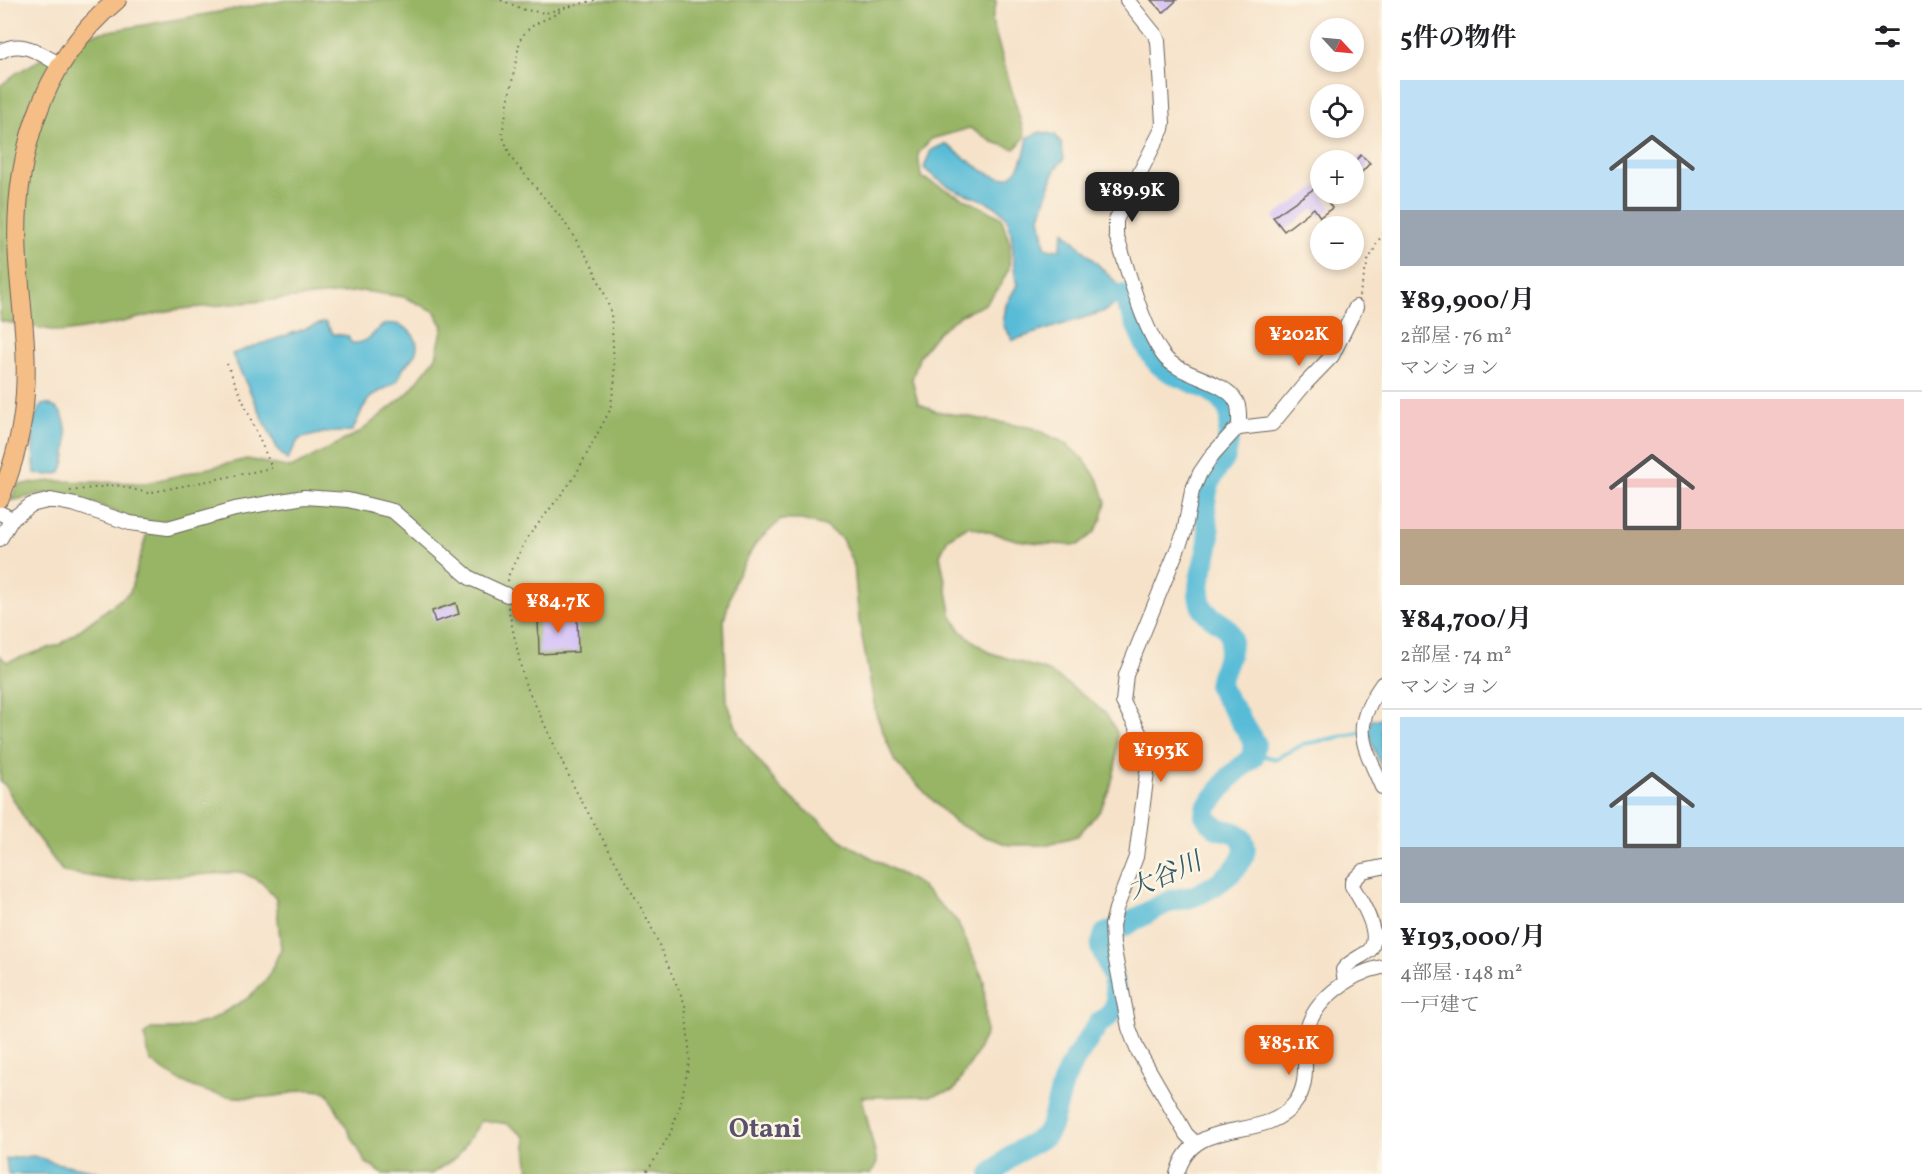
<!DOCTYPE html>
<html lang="ja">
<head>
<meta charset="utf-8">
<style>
	:root { --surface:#fff; --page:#f2f2f2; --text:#202124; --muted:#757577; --line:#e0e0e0; --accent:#ea580c }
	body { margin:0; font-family:Vollkorn,"Noto Serif JP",serif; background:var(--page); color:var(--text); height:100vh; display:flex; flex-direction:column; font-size:22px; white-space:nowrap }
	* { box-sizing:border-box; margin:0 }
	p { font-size:20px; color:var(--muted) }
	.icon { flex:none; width:33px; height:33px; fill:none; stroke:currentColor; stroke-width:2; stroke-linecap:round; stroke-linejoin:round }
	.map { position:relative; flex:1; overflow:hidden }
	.panel { display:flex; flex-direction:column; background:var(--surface); width:540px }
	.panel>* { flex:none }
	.needle { width:39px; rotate:116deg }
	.fabs { position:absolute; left:1310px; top:18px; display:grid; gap:12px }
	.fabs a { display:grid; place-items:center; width:54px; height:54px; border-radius:50%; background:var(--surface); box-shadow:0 3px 9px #0003; font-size:30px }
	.price { position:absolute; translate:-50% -51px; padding:0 14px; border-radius:12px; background:var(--accent); color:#fff; font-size:20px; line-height:39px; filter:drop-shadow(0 2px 3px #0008) }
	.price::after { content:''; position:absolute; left:50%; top:36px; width:18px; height:14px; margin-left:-9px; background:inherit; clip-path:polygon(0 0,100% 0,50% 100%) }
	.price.on { background:#222; color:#fff }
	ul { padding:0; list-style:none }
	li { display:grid; align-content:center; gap:12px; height:318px; padding:0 18px }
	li+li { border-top:2px solid var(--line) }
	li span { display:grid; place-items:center; height:186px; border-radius:0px; color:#555 }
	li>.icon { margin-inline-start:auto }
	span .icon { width:108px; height:108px; fill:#fffc; stroke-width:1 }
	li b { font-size:26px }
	h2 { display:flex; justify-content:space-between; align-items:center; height:72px; padding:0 18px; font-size:26px }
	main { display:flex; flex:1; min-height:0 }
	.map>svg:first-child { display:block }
	.forest { fill:#98b566; stroke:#5a6841; stroke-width:1.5 }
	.water { fill:#59bcd7; stroke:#3a6c7a; stroke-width:1.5 }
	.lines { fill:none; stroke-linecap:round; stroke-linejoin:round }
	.stream { stroke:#59bcd7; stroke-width:4 }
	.river { stroke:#59bcd7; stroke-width:22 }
	.building { fill:#cab5fd }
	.minor-casing { stroke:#686159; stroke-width:16 }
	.major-casing { stroke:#686159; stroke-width:20 }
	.path { stroke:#686159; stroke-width:2; stroke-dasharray:1.5 4.5; stroke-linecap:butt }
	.minor { stroke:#fff; stroke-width:14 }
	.major { stroke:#f6be87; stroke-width:18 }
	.labels { text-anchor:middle; stroke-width:5; stroke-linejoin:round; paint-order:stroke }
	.water-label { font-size:26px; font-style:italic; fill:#345c67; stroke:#fcf5e5 }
	.quarter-label { font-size:27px; font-weight:bold; fill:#59526b; stroke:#fcf5e5 }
</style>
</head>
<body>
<main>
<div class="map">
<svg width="1382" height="1174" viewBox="0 0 1382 1174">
	<rect width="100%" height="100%" fill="#fcf5e5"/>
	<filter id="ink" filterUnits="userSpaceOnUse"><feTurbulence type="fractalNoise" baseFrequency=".0167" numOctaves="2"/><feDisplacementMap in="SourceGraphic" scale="12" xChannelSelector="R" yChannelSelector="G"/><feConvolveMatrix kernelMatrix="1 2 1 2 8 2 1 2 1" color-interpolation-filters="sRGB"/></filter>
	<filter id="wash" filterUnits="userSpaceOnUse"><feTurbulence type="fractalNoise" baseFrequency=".008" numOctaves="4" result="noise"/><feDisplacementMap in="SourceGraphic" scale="24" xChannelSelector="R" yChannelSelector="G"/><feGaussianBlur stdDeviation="1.35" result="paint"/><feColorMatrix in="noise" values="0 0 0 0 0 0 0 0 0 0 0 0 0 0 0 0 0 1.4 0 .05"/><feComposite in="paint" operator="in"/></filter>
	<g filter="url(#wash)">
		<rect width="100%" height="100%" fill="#f6e2c9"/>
		<path class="forest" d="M287,0H996V5L992,21L1025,137L1015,149L993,142L970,128L931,139L918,154L921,177L1001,217L1010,244L1009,268L999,288L984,305L961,315L938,332L920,355L912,379L918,403L935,411L1033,428L1065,443L1084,460L1099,481L1106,502L1102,518L1095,532L1078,545L1047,544L1017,540L968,526L948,538L940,555L952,617L962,632L988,652L1048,671L1085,696L1105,713L1117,732L1116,764L1110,789L1099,812L1077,836L1045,845H1009L982,836L954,822L895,762L876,714L859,621L854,566L842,539L824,526L802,520H781L756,543L735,579L724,620L727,701L739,735L779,787L845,843L919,884L957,921L984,981L986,1033L975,1056L954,1090L931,1096L862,1097L877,1162L871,1174H529L525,1137L508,1124L482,1120L457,1157L431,1174H383L366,1163L327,1092C320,1091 311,1089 304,1090C295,1091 286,1095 276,1096C226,1102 190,1092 150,1061L144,1035L151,1029H177L209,1021L248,998L267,979L281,949L276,898L261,882L242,872L115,880L63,872L28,825L5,785L0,781V656L7,662L61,644L130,592L149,526L96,504L44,493L11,501L17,485L52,481L146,483L247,459L291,468L360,432L408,393L436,357L443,326L434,311L404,297L364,291L172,310L114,324L63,332L0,321V86L15,74L81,36Z"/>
		<g class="water">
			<path d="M1041,132L1055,135L1061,143L1064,159L1055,169L1040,217L1045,246L1050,250L1060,249L1064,231L1125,291L1118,302L1105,311L1013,340L1003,325L1006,305L1017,285C1011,263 1016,243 1008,221C1001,202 972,198 954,189C943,183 933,177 924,168L931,150L945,144C981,167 1017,210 1028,137Z"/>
			<path d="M325,322L333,334L348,336L351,343C376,345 374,320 395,324C408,326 422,340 415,354C412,359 406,364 403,369C401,372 400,378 397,381C389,388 377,391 369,399C362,407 358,421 352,431L323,433L299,439L287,460L278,450L232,354Z"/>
			<path d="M47,404C50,405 53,406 56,408C71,418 69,460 60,473L48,475L35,473C34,452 27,422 42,405Z"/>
			<path d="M1382,718V770C1377,754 1366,736 1371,720Z"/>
			<path d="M33,1156C41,1158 49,1161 56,1163C72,1167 88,1167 103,1174H8L6,1159Z"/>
		</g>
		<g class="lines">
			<polyline class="stream" points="1254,753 1275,759 1304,744 1370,731"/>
			<path class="river" d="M991,1174L1014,1154L1045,1136L1051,1126L1063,1083L1070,1067L1099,1023C1106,1019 1112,1013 1115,1006C1120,992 1107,959 1101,947L1105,934C1129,926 1148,910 1171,901C1178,898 1187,899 1194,896C1212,889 1256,862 1242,839C1236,829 1225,832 1217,828C1212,826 1208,819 1205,815L1206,808L1231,776L1253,757L1255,743L1219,687C1220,670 1232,657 1231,640C1231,623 1208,620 1202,607C1193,586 1207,561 1209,540C1210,528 1204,516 1205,504C1206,492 1209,480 1216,470C1218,466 1222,463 1224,459C1227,454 1231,421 1230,414C1222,385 1182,383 1161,366C1143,350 1136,316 1122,295"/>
		</g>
		<g id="blocks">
			<g class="building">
				<polygon points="1151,0 1177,0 1163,13"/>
				<polygon points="1361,155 1370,163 1353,182 1353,163"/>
				<polygon points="1318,186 1320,194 1323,194 1332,208 1320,217 1314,208 1284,231 1273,217"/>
				<polygon points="456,603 459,614 435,622 432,611"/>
				<polygon points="577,614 578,652 539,654 538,616"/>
			</g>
		</g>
	</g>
	<g filter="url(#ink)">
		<use href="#blocks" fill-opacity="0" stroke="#686159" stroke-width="1.5"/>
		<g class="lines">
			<defs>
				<g id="minor">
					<path d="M1127,0L1156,36L1158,41L1163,123L1162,129L1116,220V235C1129,272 1141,324 1163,355C1178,376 1225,380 1236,401C1240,407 1239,420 1239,428"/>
					<path d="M0,52C21,38 40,54 59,64"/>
					<polyline points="0,513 12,519 0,539"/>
					<polyline points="12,519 31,505 51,500 76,505 130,523 168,528 235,509 304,497 348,500 393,511 470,578 507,595"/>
					<path d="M1382,684C1351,728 1362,741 1382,787"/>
					<path d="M1345,981L1343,970C1350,960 1362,957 1370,950C1382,934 1361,900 1352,886V882L1363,871L1382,867"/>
					<polyline points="1195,1143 1186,1134 1137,1049 1129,1028 1113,945 1112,925 1116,909 1136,857 1148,765 1144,742 1123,702 1126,675 1184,533 1192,491 1200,473 1213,454 1234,431 1239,428 1272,424 1305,384 1332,356 1356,307"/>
					<path d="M1177,1174C1194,1112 1263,1145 1295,1103C1310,1084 1303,1059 1306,1037C1309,1002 1351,973 1382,967"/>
				</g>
				<path id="major" d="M0,498C14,464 23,430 25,393C28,349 21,305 18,261C12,163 38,65 117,0"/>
			</defs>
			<use href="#minor" class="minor-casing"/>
			<use href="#major" class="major-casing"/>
			<g class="path">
				<polyline points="501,0 525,10 545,13 595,0"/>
				<polyline points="1359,296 1368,261 1382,234"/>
				<polyline points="70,491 116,485 148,493 272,468 227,364"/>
				<path d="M508,581L509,574L527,538L574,478L610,410L615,379L611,313L605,295L591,263L563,220L511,158L502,134L520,40C532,19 546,23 563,9"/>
				<polyline points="508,607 524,681 576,791 649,922 685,1004 690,1058 680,1106 670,1134 652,1164 644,1174"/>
			</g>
			<use href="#minor" class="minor"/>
			<use href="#major" class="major"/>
		</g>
	</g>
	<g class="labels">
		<g class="water-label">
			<text transform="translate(1164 875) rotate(-24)" y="9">大谷川</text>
		</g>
		<g class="quarter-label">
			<text x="765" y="1137">Otani</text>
		</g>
	</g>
</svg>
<div class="fabs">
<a><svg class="needle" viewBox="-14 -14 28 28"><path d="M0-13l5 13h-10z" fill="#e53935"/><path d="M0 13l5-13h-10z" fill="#757577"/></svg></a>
<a><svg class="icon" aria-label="locate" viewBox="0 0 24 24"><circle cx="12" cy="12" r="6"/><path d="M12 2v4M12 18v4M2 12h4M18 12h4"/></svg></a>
<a>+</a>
<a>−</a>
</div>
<b class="price on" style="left:1132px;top:223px">¥89.9K</b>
<b class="price" style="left:1299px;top:367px">¥202K</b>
<b class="price" style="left:558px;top:634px">¥84.7K</b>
<b class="price" style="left:1161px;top:783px">¥193K</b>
<b class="price" style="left:1289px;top:1076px">¥85.1K</b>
</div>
<section class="panel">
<h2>5件の物件<svg class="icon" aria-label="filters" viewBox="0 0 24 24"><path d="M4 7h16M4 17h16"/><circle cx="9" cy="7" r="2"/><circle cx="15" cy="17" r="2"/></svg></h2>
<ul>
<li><span style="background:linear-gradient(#bfe0f5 70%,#9aa5b1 0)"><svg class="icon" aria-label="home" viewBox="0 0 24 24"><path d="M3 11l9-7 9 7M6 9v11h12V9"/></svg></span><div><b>¥89,900/月</b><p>2部屋 · 76 m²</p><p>マンション</p></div></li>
<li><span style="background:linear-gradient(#f6c9c9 70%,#b9a48a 0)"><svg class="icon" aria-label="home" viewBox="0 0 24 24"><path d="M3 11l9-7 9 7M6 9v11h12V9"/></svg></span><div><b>¥84,700/月</b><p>2部屋 · 74 m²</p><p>マンション</p></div></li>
<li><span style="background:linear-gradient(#bfe0f5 70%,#9aa5b1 0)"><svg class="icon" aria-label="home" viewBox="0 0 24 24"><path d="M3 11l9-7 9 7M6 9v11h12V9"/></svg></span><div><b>¥193,000/月</b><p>4部屋 · 148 m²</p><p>一戸建て</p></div></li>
</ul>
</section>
</main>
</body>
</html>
